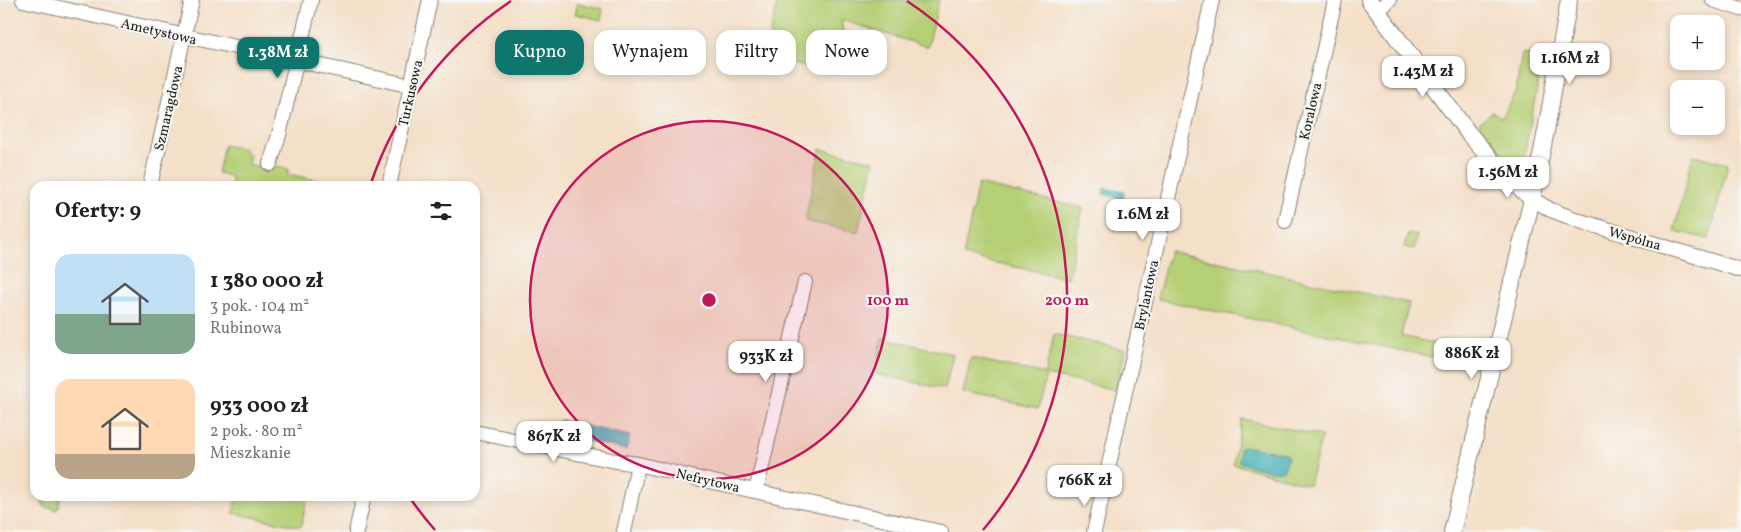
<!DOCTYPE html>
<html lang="pl">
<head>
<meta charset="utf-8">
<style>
	:root { --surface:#fff; --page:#f2f2f2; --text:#202124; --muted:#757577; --accent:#0f766e }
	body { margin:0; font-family:Vollkorn,serif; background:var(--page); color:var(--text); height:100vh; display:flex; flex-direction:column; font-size:19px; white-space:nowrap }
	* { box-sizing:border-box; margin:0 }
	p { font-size:16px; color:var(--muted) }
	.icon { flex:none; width:28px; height:28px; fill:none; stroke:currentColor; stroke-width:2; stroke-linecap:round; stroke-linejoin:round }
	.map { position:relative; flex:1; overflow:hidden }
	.details { position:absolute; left:30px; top:181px; width:450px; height:320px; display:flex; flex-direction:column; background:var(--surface); border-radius:15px; box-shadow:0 2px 8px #0003 }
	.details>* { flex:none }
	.top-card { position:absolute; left:495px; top:30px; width:475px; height:45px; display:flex; gap:10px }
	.controls { position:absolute; left:1670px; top:15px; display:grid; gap:10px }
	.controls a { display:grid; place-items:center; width:55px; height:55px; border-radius:10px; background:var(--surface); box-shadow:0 2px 8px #0003; font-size:25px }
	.price { position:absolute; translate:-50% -42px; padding:0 11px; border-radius:10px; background:#fff; color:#222; font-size:16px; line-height:32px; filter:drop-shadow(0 1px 2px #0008) }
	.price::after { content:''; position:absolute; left:50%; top:30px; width:15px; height:11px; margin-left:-8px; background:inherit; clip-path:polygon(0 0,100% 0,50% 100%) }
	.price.current { background:var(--accent); color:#fff }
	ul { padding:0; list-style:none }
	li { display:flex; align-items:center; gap:15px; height:125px; padding:0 25px }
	li span { display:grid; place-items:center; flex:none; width:140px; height:100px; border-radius:15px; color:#555 }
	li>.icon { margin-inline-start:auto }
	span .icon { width:60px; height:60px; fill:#fffc; stroke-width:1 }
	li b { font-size:21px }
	h2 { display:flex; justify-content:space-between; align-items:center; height:60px; padding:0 25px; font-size:21px }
	.tag { padding:0 18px; border-radius:15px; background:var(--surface); box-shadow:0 2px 8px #0003; font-size:18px; line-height:45px }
	.tag.current { background:var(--accent); color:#fff }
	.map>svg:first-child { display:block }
	.green { fill:#b5cf75; stroke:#687648 }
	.water { fill:#3aabb5; stroke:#2b6468 }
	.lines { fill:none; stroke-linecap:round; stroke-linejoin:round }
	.minor-casing { stroke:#887e72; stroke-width:16 }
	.tertiary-casing { stroke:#887e72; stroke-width:18 }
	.minor { stroke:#fff; stroke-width:14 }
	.tertiary { stroke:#fff; stroke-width:16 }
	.ring { fill:none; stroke:#c2185b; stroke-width:2.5 }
	.labels { text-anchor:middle; stroke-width:4.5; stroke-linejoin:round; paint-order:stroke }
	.street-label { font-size:14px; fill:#1c1c1c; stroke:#f6f6f2 }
	.centre { fill:#c2185b; stroke:#f6f6f2; stroke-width:2.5 }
	.ring-label { font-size:15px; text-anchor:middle; font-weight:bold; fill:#c2185b; stroke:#f6f6f2; stroke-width:4.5; stroke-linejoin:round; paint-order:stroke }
</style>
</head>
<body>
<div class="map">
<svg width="1741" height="532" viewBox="0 0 1741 532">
	<rect width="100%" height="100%" fill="#f6f6f2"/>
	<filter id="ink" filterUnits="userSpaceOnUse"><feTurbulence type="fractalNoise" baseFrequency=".02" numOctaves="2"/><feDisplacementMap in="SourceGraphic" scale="10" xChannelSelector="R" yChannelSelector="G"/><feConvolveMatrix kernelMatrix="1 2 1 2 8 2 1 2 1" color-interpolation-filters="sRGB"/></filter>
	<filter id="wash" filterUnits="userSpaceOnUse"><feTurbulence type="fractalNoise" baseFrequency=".0096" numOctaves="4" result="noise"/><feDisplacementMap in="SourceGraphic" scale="20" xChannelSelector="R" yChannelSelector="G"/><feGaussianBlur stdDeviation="1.12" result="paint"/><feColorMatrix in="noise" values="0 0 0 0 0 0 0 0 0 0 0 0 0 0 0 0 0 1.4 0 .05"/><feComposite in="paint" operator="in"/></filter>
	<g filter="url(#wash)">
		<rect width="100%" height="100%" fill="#f4dfc7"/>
		<g class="green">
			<polygon points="778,0 939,0 928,47 841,20 844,38 836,74 765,57"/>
			<polygon points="578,3 603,9 601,20 575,14"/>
			<polygon points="1522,53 1543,57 1524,157 1517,159 1516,163 1509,162 1479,123 1493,112 1502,118 1516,90"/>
			<polygon points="224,145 245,149 245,153 250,155 248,164 271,170 277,166 288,169 288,174 330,183 329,186 231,186 232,179 230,176 218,173"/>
			<polygon points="820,149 874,161 858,232 805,221"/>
			<polygon points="1693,155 1728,164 1709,239 1674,231"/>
			<polygon points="978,184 1083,208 1068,278 963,256"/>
			<polygon points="1408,233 1417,235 1414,249 1404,247"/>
			<polygon points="1169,251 1409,303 1401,336 1479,353 1475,366 1157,299"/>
			<polygon points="1054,334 1125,350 1116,390 1046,375 1038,409 963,393 971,358 1045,374"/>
			<polygon points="882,338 953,354 945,389 875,374"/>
			<polygon points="1242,419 1322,436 1309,485 1233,464"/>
			<polygon points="43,496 61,496 57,510 45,507 43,505"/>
			<polygon points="237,496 308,496 301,527 233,513"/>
		</g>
		<g class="water">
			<polygon points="1104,188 1124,192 1123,199 1103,194"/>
			<polygon points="560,420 630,436 626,450 557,434"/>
			<path d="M1243,446L1285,453L1288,457L1284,470C1275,475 1249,465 1239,462L1240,448Z"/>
		</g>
	</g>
	<g filter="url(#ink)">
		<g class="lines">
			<defs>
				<g id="minor">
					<polyline points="23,0 412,86"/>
					<polyline points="1713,0 1741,9"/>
					<polyline points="1378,11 1389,0"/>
					<polyline points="270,164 279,135 311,0"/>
					<polyline points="150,186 192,0"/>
					<polyline points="389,186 430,0"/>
					<polyline points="1532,199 1551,210 1580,221 1741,270"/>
					<polyline points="1285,221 1335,0"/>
					<polyline points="475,432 616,461 638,464 700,479 941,532"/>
					<polyline points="756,491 805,282"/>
					<polyline points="356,532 364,496"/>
					<polyline points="624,532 638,464"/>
					<polyline points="1094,532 1212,0"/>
				</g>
				<g id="tertiary">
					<polyline points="1369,0 1469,134 1504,175 1532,199"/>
					<polyline points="1452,532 1532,199 1546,131 1569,0"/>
				</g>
			</defs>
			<use href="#minor" class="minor-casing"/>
			<use href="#tertiary" class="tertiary-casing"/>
			<use href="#minor" class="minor"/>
			<use href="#tertiary" class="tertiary"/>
		</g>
	</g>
	<circle cx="709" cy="300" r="179" fill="#c2185b" fill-opacity=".12"/>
	<g class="ring">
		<circle cx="709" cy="300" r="179"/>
		<path d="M435 530A358 358 0 0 1 410 498M371 183A358 358 0 0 1 511 1M907 1A358 358 0 0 1 983 530"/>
	</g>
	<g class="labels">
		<g class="street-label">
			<text transform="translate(159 31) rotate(13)" y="5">Ametystowa</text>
			<text transform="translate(410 93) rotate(-77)" y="5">Turkusowa</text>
			<text transform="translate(168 108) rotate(-77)" y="5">Szmaragdowa</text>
			<text transform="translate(1310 111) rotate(-77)" y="5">Koralowa</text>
			<text transform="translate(1635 238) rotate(16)" y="5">Wspólna</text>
			<text transform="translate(1146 295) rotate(-78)" y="5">Brylantowa</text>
			<text transform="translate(708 480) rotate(13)" y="5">Nefrytowa</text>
		</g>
	</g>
	<circle cx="709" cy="300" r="8" class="centre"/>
	<g class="ring-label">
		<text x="888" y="305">100 m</text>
		<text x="1067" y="305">200 m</text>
	</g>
</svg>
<div class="controls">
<a>+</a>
<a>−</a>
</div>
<b class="price current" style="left:278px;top:79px">1.38M zł</b>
<b class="price" style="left:1570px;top:85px">1.16M zł</b>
<b class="price" style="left:1423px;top:98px">1.43M zł</b>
<b class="price" style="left:1508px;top:199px">1.56M zł</b>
<b class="price" style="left:1143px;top:241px">1.6M zł</b>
<b class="price" style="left:1472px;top:380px">886K zł</b>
<b class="price" style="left:766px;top:383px">933K zł</b>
<b class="price" style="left:554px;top:463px">867K zł</b>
<b class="price" style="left:1085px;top:507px">766K zł</b>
<div class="top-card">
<a class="tag current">Kupno</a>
<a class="tag">Wynajem</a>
<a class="tag">Filtry</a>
<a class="tag">Nowe</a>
</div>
<section class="details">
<h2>Oferty: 9<svg class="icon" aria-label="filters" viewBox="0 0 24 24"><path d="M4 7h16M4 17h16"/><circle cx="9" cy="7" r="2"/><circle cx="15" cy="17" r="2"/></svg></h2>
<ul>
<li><span style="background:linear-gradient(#bfe0f5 60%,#7fa58c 0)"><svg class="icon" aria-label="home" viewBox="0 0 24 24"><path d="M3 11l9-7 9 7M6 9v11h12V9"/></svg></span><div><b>1 380 000 zł</b><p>3 pok. · 104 m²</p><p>Rubinowa</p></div></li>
<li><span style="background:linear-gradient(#ffd9b3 75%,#b9a48a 0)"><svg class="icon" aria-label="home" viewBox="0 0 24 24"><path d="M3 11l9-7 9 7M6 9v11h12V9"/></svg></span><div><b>933 000 zł</b><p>2 pok. · 80 m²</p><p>Mieszkanie</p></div></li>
</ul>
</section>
</div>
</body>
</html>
